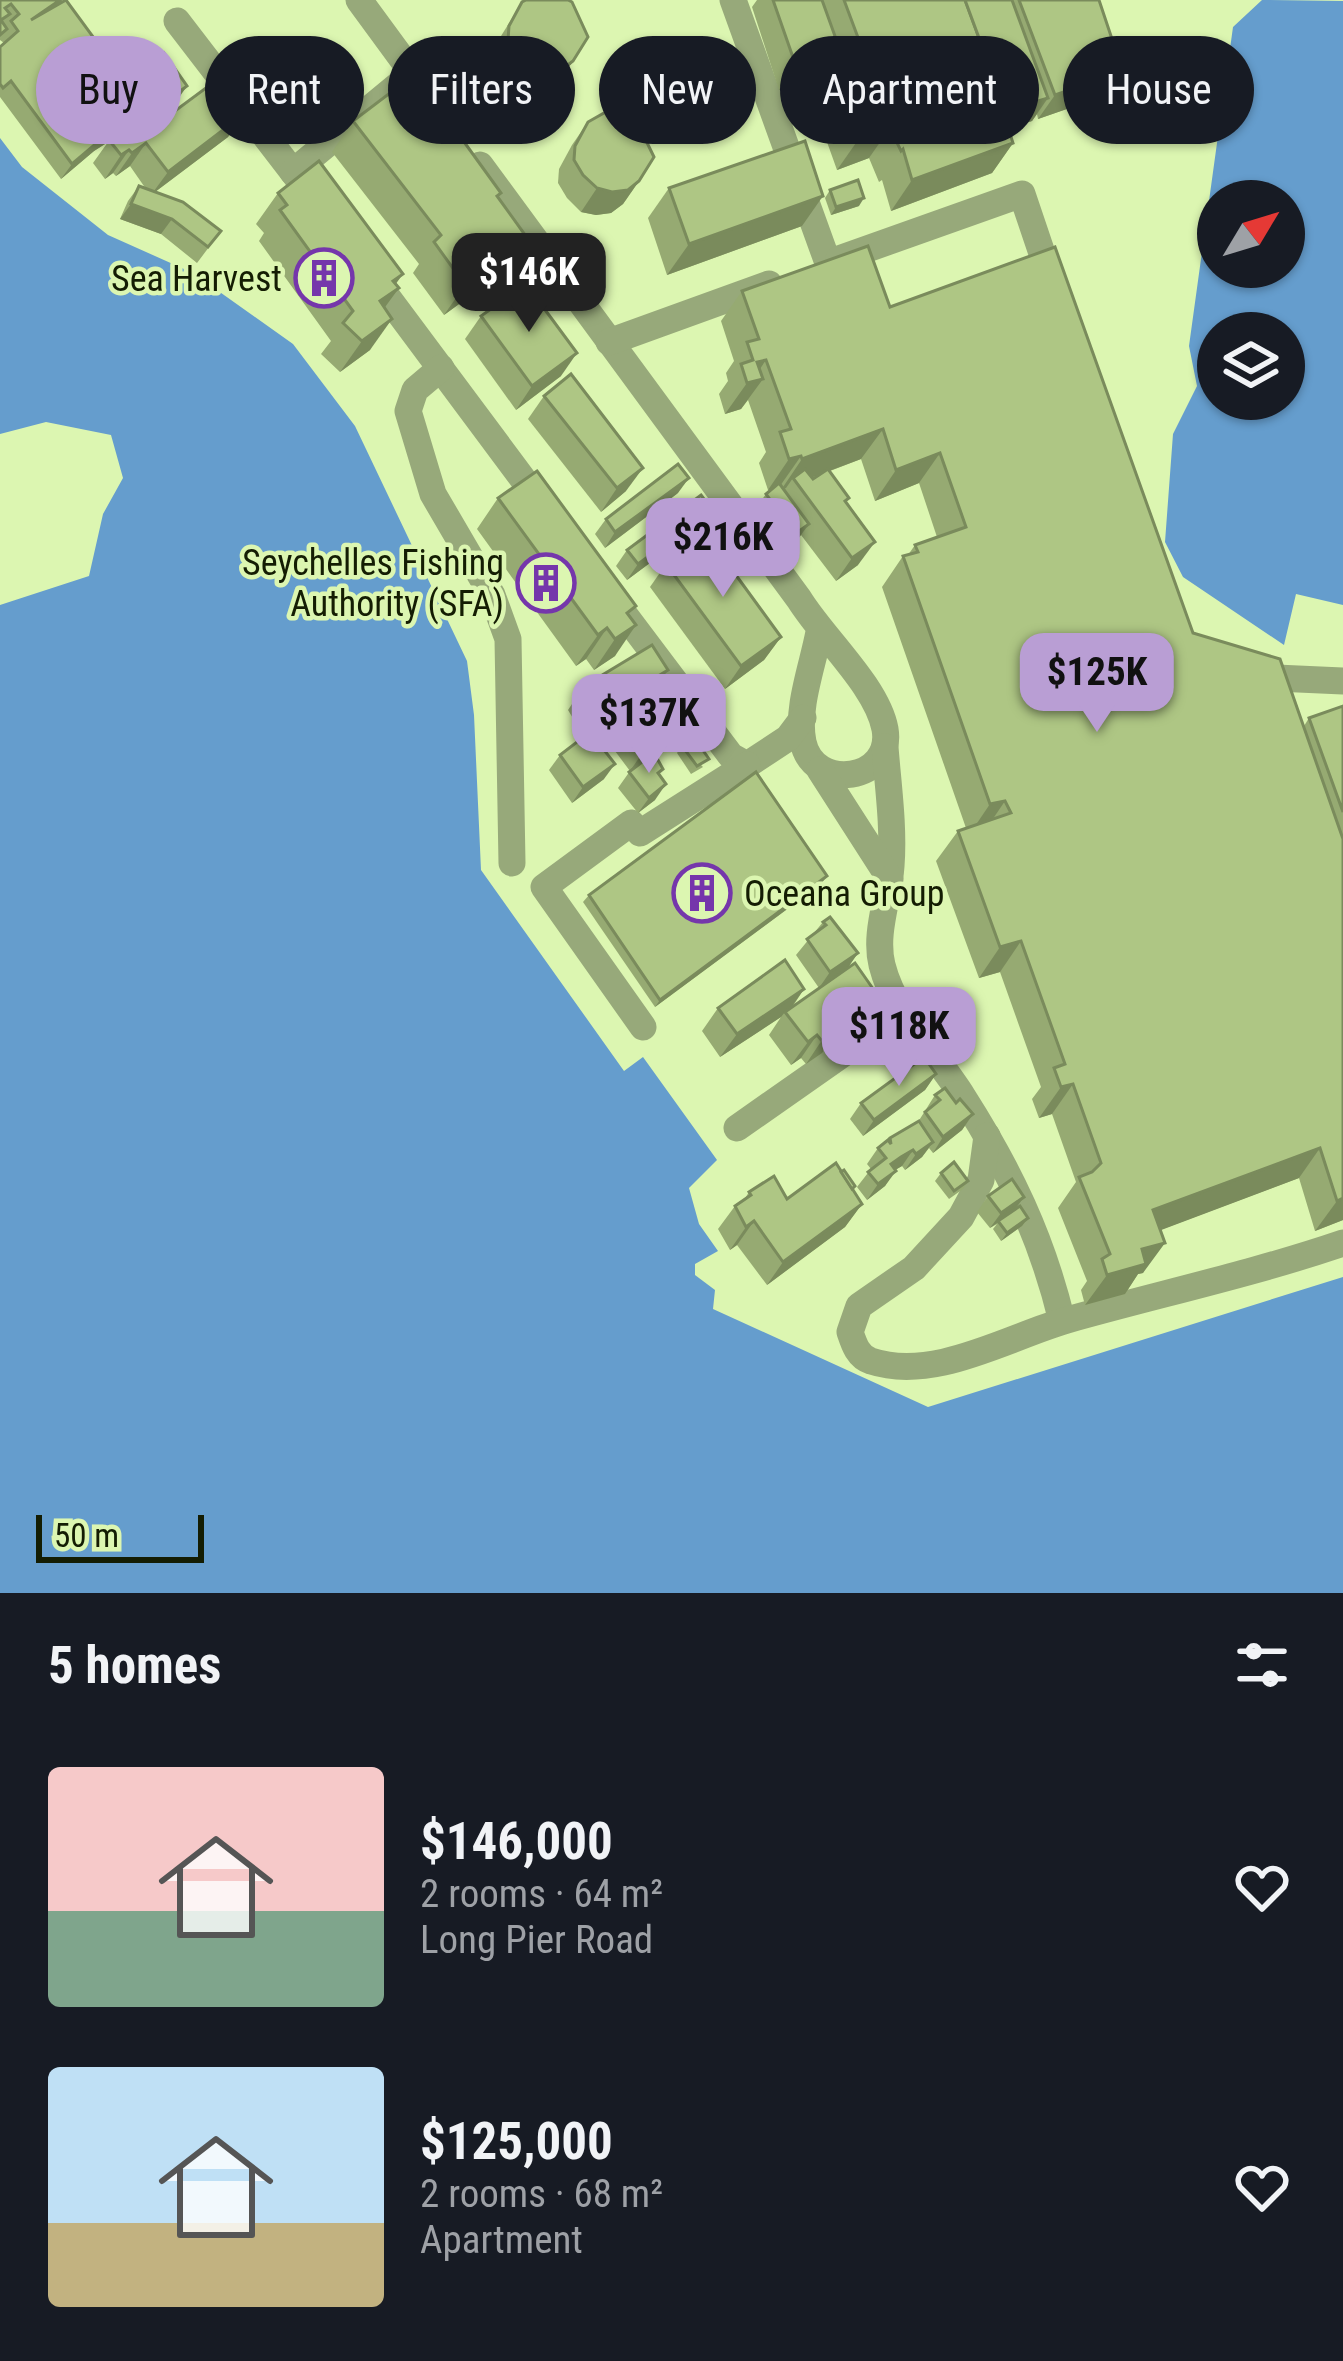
<!DOCTYPE html>
<html lang="en">
<head>
<meta charset="utf-8">
<style>
	:root { --surface:#171b24; --page:#242831; --text:#f1f3f6; --muted:#9ea1a6; --accent:#b99ed4 }
	body { margin:0; font-family:"Roboto Condensed",sans-serif; background:var(--page); color:var(--text); height:100vh; display:flex; flex-direction:column; font-size:45px; white-space:nowrap }
	* { box-sizing:border-box; margin:0 }
	p { font-size:39px; color:var(--muted) }
	.icon { flex:none; width:66px; height:66px; fill:none; stroke:currentColor; stroke-width:2; stroke-linecap:round; stroke-linejoin:round }
	.map { position:relative; height:1593px; overflow:hidden }
	.side { display:flex; flex-direction:column; background:var(--surface); flex:1 }
	.side>* { flex:none }
	.guide { position:absolute; left:36px; top:36px; width:1272px; height:108px; display:flex; gap:24px }
	.needle { width:78px; rotate:52deg }
	.fabs { position:absolute; left:1197px; top:180px; display:grid; gap:24px }
	.fabs a { display:grid; place-items:center; width:108px; height:108px; border-radius:50%; background:var(--surface); box-shadow:0 3px 9px #0004; font-size:60px }
	.scale { position:absolute; left:36px; bottom:30px; width:168px; box-sizing:border-box; padding-left:12px; border:6px solid #141d03; border-top:0; font-size:33px; line-height:42px; white-space:nowrap; color:#141d03; -webkit-text-stroke:9px #dcf6b1; paint-order:stroke }
	.price { position:absolute; translate:-50% -102px; padding:0 27px; border-radius:24px; background:var(--accent); color:#111; font-size:39px; line-height:78px; filter:drop-shadow(0 3px 6px #0008) }
	.price::after { content:''; position:absolute; left:50%; top:72px; width:36px; height:27px; margin-left:-18px; background:inherit; clip-path:polygon(0 0,100% 0,50% 100%) }
	.price.on { background:#222; color:#fff }
	ul { padding:0; list-style:none }
	li { display:flex; align-items:center; gap:36px; height:300px; padding:0 48px }
	li span { display:grid; place-items:center; flex:none; width:336px; height:240px; border-radius:12px; color:#555 }
	li>.icon { margin-inline-start:auto }
	span .icon { width:144px; height:144px; fill:#fffc; stroke-width:1 }
	li b { font-size:51px }
	h2 { display:flex; justify-content:space-between; align-items:center; height:144px; padding:0 48px; font-size:51px }
	.chip { padding:0 42px; border-radius:54px; background:var(--surface); box-shadow:0 3px 9px #0004; font-size:42px; line-height:108px }
	.chip.on { background:var(--accent); color:#111 }
	.map>svg:first-child { display:block }
	.water { fill:#659dcd; fill-rule:evenodd }
	.lines { fill:none; stroke-linecap:round; stroke-linejoin:round }
	.minor { stroke:#97a97a; stroke-width:27 }
	.wall { fill:#96aa72 }
	.shaded-wall { fill:#7a8b5c }
	.building { fill:#aec684; stroke:#7a8b5c; stroke-width:3 }
	.labels { text-anchor:middle; stroke-width:9; stroke-linejoin:round; paint-order:stroke }
	.poi-label { font-size:36px; fill:#141d03; stroke:#dcf6b1; text-anchor:end }
</style>
</head>
<body>
<div class="map">
<svg width="1343" height="1593" viewBox="0 0 1343 1593">
	<rect width="100%" height="100%" fill="#dcf6b1"/>
	<g class="water">
		<path d="M1262,0L1343,1V605L1296,594L1284,645L1183,577L1165,542L1173,434L1197,386L1189,346L1233,27ZM1218,201H1284V267H1218ZM1218,333H1284V399H1218Z"/>
		<polygon points="0,138 22,167 108,235 193,273 293,344 355,426 467,661 474,715 481,870 624,1071 643,1057 717,1160 689,1188 699,1224 718,1251 695,1264 695,1275 715,1290 713,1309 928,1407 1343,1277 1343,1593 0,1593 0,605 89,576 103,514 123,478 111,435 46,422 0,434"/>
	</g>
	<g class="lines">
		<g class="minor">
			<polyline points="359,0 436,105"/>
			<polyline points="733,0 828,263"/>
			<polyline points="177,21 293,172"/>
			<path d="M480,165L799,599C823,638 877,686 885,729C894,781 814,793 803,742C796,708 813,665 819,632"/>
			<polyline points="320,207 293,172 413,73"/>
			<polyline points="839,259 1022,194 1053,286"/>
			<polyline points="368,271 546,510"/>
			<polyline points="609,342 769,284"/>
			<polyline points="441,368 415,390 408,411 433,494 492,595 508,639 512,863"/>
			<polyline points="612,598 731,756 747,765 788,738 803,718"/>
			<polyline points="1256,670 1276,678 1343,681"/>
			<path d="M885,747C888,786 894,827 891,866C889,898 874,933 882,965C894,1014 937,1055 963,1097C1009,1169 1042,1238 1062,1321"/>
			<polyline points="820,770 890,879"/>
			<polyline points="643,1027 544,887 631,823 640,833 747,765"/>
			<polyline points="737,1128 904,1011"/>
			<path d="M987,1136L981,1180L961,1217L914,1268L859,1306L850,1332C854,1344 858,1357 871,1361C934,1382 1008,1337 1067,1320C1159,1294 1252,1274 1343,1243"/>
		</g>
	</g>
	<g class="wall">
		<polygon points="0,0 68,3 127,84 132,78 176,102 144,126 148,131 244,114 228,137 155,192 221,231 197,263 161,234 120,219 128,201 139,186 146,189 130,166 116,176 113,173 105,179 93,163 108,142 94,151 61,179 0,97 0,47 4,43 0,40"/>
		<polygon points="757,0 1099,0 1107,95 1038,119 1037,114 1032,121 1008,129 1013,143 992,173 891,211 882,180 879,182 869,158 837,170 827,142 832,135 827,137 816,109 837,78 840,77 834,59 824,74 779,90 752,7"/>
		<polygon points="522,2 573,61 557,84 545,93 530,96 515,91 501,78 492,64 493,49"/>
		<polygon points="1175,48 1167,89 1155,96 1151,90 1135,99 1125,80 1136,64"/>
		<polygon points="353,121 498,197 528,239 507,269 444,315 413,273 419,264 332,152"/>
		<polygon points="588,122 639,181 623,204 611,213 596,215 581,212 567,198 558,183 559,169 572,145"/>
		<polygon points="669,188 802,226 667,275 648,218"/>
		<polygon points="830,190 859,206 831,215 825,198"/>
		<polygon points="278,193 399,288 384,308 370,350 340,372 321,354 331,341 259,241 264,233 256,224"/>
		<polygon points="742,291 890,307 1193,633 1304,726 1309,718 1343,706 1343,1220 1315,1231 1299,1178 1160,1230 1143,1273 1138,1274 1125,1294 1085,1305 1081,1290 1087,1281 1058,1208 1076,1182 1052,1114 1039,1118 1032,1099 1041,1087 1000,972 979,978 936,861 958,831 966,828 882,587 903,556 908,555 915,545 937,537 919,483 875,501 861,459 830,471 846,503 858,565 836,581 801,535 784,550 755,509 766,494 773,488 768,490 759,463 766,452 748,400 741,409 725,414 719,394 728,381 726,373 734,361 721,321"/>
		<polygon points="481,316 561,376 516,410 465,339"/>
		<polygon points="544,396 626,491 601,512 528,419"/>
		<polygon points="678,493 605,548 595,534 606,519"/>
		<polygon points="498,498 629,616 615,656 594,670 586,659 576,666 477,529"/>
		<polygon points="701,525 627,580 616,566 627,550"/>
		<polygon points="666,564 781,637 764,660 725,689 650,587"/>
		<polygon points="668,670 651,693 583,735 568,710 584,686"/>
		<polygon points="626,719 668,735 654,753 659,775 655,800 638,813 618,788 630,771 612,747 617,739 615,735"/>
		<polygon points="682,746 703,767 691,774 677,753"/>
		<polygon points="560,755 604,779 572,803 549,770"/>
		<polygon points="821,884 655,1007 583,902 589,895"/>
		<polygon points="823,922 858,953 848,967 876,993 860,1016 836,1033 822,1053 806,1064 801,1058 791,1065 769,1035 781,1017 720,1057 702,1031 718,1008 804,989 793,1006 819,988 796,955"/>
		<polygon points="936,1074 925,1090 863,1136 850,1119 861,1103"/>
		<polygon points="935,1095 956,1103 973,1114 962,1130 933,1153 929,1148 922,1157 905,1170 902,1166 895,1170 885,1186 867,1200 857,1187 871,1169 867,1164 878,1148 890,1138 918,1122"/>
		<polygon points="841,1172 855,1186 853,1190 862,1204 845,1227 767,1285 737,1245 730,1250 718,1229 735,1206 744,1200 749,1192 787,1199"/>
		<polygon points="941,1173 968,1181 963,1189 949,1199 935,1181"/>
		<polygon points="988,1196 1028,1218 1022,1226 1001,1241 993,1229 997,1224 990,1228 977,1212"/>
	</g>
	<g class="shaded-wall">
		<polygon points="840,50 824,74 779,90 796,66"/>
		<polygon points="573,61 557,84 545,93 530,96 515,91 531,68"/>
		<polygon points="1123,72 1107,95 1038,119 1055,95"/>
		<polygon points="1178,73 1167,89 1155,96 1166,80"/>
		<polygon points="1162,75 1151,90 1135,99 1146,84"/>
		<polygon points="187,86 176,102 144,126 155,110"/>
		<polygon points="878,94 857,125 848,111 832,135 827,137 848,106"/>
		<polygon points="1048,98 1032,121 994,133 1005,112"/>
		<polygon points="146,109 135,125 94,151 61,179 72,164 105,136"/>
		<polygon points="244,114 228,137 151,195 168,172"/>
		<polygon points="890,128 869,158 837,170 858,140"/>
		<polygon points="146,143 130,166 116,176 132,153"/>
		<polygon points="1013,143 992,173 891,211 912,180"/>
		<polygon points="129,150 113,173 105,179 121,155"/>
		<polygon points="639,181 623,204 611,213 596,215 581,212 597,188"/>
		<polygon points="823,196 802,226 667,275 689,244"/>
		<polygon points="864,198 859,206 831,215 836,207"/>
		<polygon points="131,204 172,219 161,234 120,219"/>
		<polygon points="528,239 507,269 444,315 465,285"/>
		<polygon points="403,274 387,296 399,288 377,318 358,332 393,281"/>
		<polygon points="392,319 370,350 340,372 362,341"/>
		<polygon points="577,353 561,376 516,410 532,386"/>
		<polygon points="766,360 751,382 763,379 741,409 725,414 747,383 757,362"/>
		<polygon points="883,429 861,459 797,483 793,478 786,488 781,490 802,459"/>
		<polygon points="940,453 919,483 875,501 896,470"/>
		<polygon points="801,456 780,486 768,490 789,459"/>
		<polygon points="643,468 626,491 601,512 617,488"/>
		<polygon points="689,478 678,493 605,548 615,532"/>
		<polygon points="712,510 701,525 627,580 638,564"/>
		<polygon points="809,524 798,539 784,550 795,534"/>
		<polygon points="875,542 858,565 836,581 852,558"/>
		<polygon points="636,625 615,656 594,670 615,639"/>
		<polygon points="607,628 586,659 576,666 598,635"/>
		<polygon points="781,637 764,660 725,689 741,666"/>
		<polygon points="668,670 651,693 583,735 599,712"/>
		<polygon points="668,735 657,751 630,771 641,755"/>
		<polygon points="615,764 604,779 572,803 583,787"/>
		<polygon points="666,784 655,800 638,813 649,798"/>
		<polygon points="1005,801 984,832 969,835 990,804"/>
		<polygon points="827,876 821,884 655,1007 660,1000"/>
		<polygon points="1021,941 1000,972 979,978 1000,947"/>
		<polygon points="858,953 847,969 819,988 830,972"/>
		<polygon points="804,989 788,1012 785,1012 781,1017 720,1057 737,1034"/>
		<polygon points="876,993 860,1016 836,1033 822,1053 806,1064 834,1022"/>
		<polygon points="817,1035 801,1058 791,1065 808,1042"/>
		<polygon points="936,1074 925,1090 863,1136 874,1120"/>
		<polygon points="1073,1084 1052,1114 1039,1118 1061,1087"/>
		<polygon points="973,1114 962,1130 933,1153 943,1137"/>
		<polygon points="933,1142 922,1157 905,1170 916,1154"/>
		<polygon points="1320,1148 1299,1178 1132,1241 1153,1210"/>
		<polygon points="913,1150 902,1166 890,1173 891,1164"/>
		<polygon points="896,1171 885,1186 867,1200 878,1184"/>
		<polygon points="1024,1197 1013,1212 990,1228 1001,1213"/>
		<polygon points="1343,1198 1343,1220 1315,1231 1337,1201"/>
		<polygon points="862,1204 845,1227 767,1285 783,1262"/>
		<polygon points="1028,1218 1022,1226 1001,1241 1007,1233"/>
		<polygon points="754,1221 737,1245 730,1250 746,1227"/>
		<polygon points="1165,1243 1143,1273 1138,1274 1125,1294 1085,1305 1107,1275 1142,1249"/>
	</g>
	<g class="building">
		<polygon points="0,0 60,0 31,20 66,0 146,109 105,136 72,164 11,81 3,88 0,84 0,47 18,31 11,21 19,14 11,4 5,8 10,14 1,20 7,29 0,35"/>
		<polygon points="526,0 568,0 572,2 588,37 573,61 561,70 546,72 531,68 517,55 508,40 509,26 522,2"/>
		<polygon points="773,0 822,0 840,50 796,66"/>
		<polygon points="844,0 965,0 1007,114 1004,115 1013,143 912,180 903,149 901,151 890,128 858,140 848,111 880,100 878,94 848,106 837,78 869,67"/>
		<polygon points="965,0 1012,0 1048,98 1006,111"/>
		<polygon points="1019,0 1099,0 1123,72 1055,95"/>
		<polygon points="1175,48 1182,63 1178,73 1166,80 1162,75 1146,84 1136,64"/>
		<polygon points="164,53 187,86 155,110 132,78"/>
		<polygon points="415,74 501,193 497,196 528,239 465,285 434,242 441,235 353,121"/>
		<polygon points="218,79 244,114 168,172 146,143 132,153 129,150 121,155 109,140 139,119 148,131"/>
		<polygon points="620,112 637,122 654,157 639,181 628,190 612,192 597,188 583,175 574,160 575,146 588,122 604,113"/>
		<polygon points="805,141 823,196 689,244 669,188"/>
		<polygon points="319,161 403,274 393,281 399,288 380,301 392,319 362,341 343,323 353,311 280,210 287,205 278,193"/>
		<polygon points="858,180 864,198 836,207 830,190"/>
		<polygon points="139,186 183,202 221,231 208,247 172,219 131,204"/>
		<polygon points="868,246 890,307 1055,247 1193,633 1280,659 1343,839 1343,1198 1337,1201 1320,1148 1153,1210 1165,1243 1142,1249 1146,1264 1107,1275 1102,1259 1110,1254 1079,1177 1092,1172 1101,1163 1073,1084 1061,1087 1054,1068 1065,1064 1021,941 1000,947 958,831 1011,813 1005,801 990,804 903,556 918,552 915,545 966,527 940,453 896,470 883,429 802,459 801,456 789,459 780,432 791,429 766,360 757,362 763,379 747,383 741,364 753,360 747,342 759,339 742,291"/>
		<polygon points="526,284 577,353 532,386 481,316"/>
		<polygon points="571,374 643,468 617,488 544,396"/>
		<polygon points="678,464 689,478 615,532 606,519"/>
		<polygon points="805,469 813,479 828,469 849,498 845,501 875,542 852,558 793,478"/>
		<polygon points="537,471 636,606 627,613 636,625 615,639 607,628 598,635 498,498"/>
		<polygon points="779,483 809,524 795,534 766,494"/>
		<polygon points="701,495 712,510 638,564 627,550"/>
		<polygon points="706,534 781,637 741,666 666,564"/>
		<polygon points="652,645 668,670 599,712 584,686"/>
		<polygon points="645,706 668,735 641,755 622,732 630,726 626,719"/>
		<polygon points="1343,706 1343,812 1309,718"/>
		<polygon points="590,732 615,764 583,787 560,755"/>
		<polygon points="693,736 709,759 697,766 682,746"/>
		<polygon points="654,753 663,769 658,773 666,784 649,798 629,772"/>
		<polygon points="756,772 827,876 660,1000 589,895"/>
		<polygon points="830,917 858,953 830,972 807,939 826,925 823,922"/>
		<polygon points="785,960 804,989 737,1034 718,1008"/>
		<polygon points="855,963 876,993 834,1022 839,1029 822,1041 817,1035 808,1042 785,1012"/>
		<polygon points="924,1057 936,1074 874,1120 861,1103"/>
		<polygon points="945,1088 956,1103 960,1099 973,1114 943,1137 925,1112 940,1100 935,1095"/>
		<polygon points="919,1121 933,1142 916,1154 913,1150 901,1157 891,1164 896,1171 878,1184 868,1172 886,1158 878,1148 888,1140 891,1144 890,1138"/>
		<polygon points="954,1162 968,1181 954,1191 941,1173"/>
		<polygon points="836,1163 862,1204 783,1262 754,1221 746,1227 735,1206 751,1195 749,1192 774,1176 787,1199"/>
		<polygon points="844,1170 855,1186 852,1189 841,1172"/>
		<polygon points="1012,1179 1024,1197 1001,1213 988,1196"/>
		<polygon points="1020,1206 1028,1218 1007,1233 998,1221"/>
	</g>
	<defs>
		<symbol id="building-ring" viewBox="-11 -11 22 22"><circle r="9.5" fill="#dcf6b1" stroke="#7536ab" stroke-width="1.5"/><path d="M-4-6H4V6H1V3H-1V6H-4ZM-2.5-4.3h1.7v1.8h-1.7ZM.8-4.3h1.7v1.8H.8ZM-2.5-1h1.7V.8h-1.7ZM.8-1h1.7V.8H.8Z" fill="#7536ab"/></symbol>
	</defs>
	<g fill-rule="evenodd">
		<use href="#building-ring" x="291" y="245" width="66" height="66"/>
		<use href="#building-ring" x="513" y="550" width="66" height="66"/>
		<use href="#building-ring" x="669" y="860" width="66" height="66"/>
	</g>
	<g class="labels">
		<g class="poi-label">
			<text x="282" y="291">Sea Harvest</text>
			<text x="504" y="575">Seychelles Fishing<tspan x="504" dy="41">Authority (SFA)</tspan></text>
			<text x="744" y="906" text-anchor="start">Oceana Group</text>
		</g>
	</g>
</svg>
<div class="fabs">
<a><svg class="needle" viewBox="-14 -14 28 28"><path d="M0-13l5 13h-10z" fill="#e53935"/><path d="M0 13l5-13h-10z" fill="#9ea1a6"/></svg></a>
<a><svg class="icon" aria-label="layers" viewBox="0 0 24 24"><path d="M12 4l9 5-9 5-9-5zM3 14l9 5 9-5"/></svg></a>
</div>
<div class="scale">50 m</div>
<b class="price on" style="left:529px;top:335px">$146K</b>
<b class="price" style="left:723px;top:600px">$216K</b>
<b class="price" style="left:1097px;top:735px">$125K</b>
<b class="price" style="left:649px;top:776px">$137K</b>
<b class="price" style="left:899px;top:1089px">$118K</b>
<div class="guide">
<a class="chip on">Buy</a>
<a class="chip">Rent</a>
<a class="chip">Filters</a>
<a class="chip">New</a>
<a class="chip">Apartment</a>
<a class="chip">House</a>
</div>
</div>
<section class="side">
<h2>5 homes<svg class="icon" aria-label="filters" viewBox="0 0 24 24"><path d="M4 7h16M4 17h16"/><circle cx="9" cy="7" r="2"/><circle cx="15" cy="17" r="2"/></svg></h2>
<ul>
<li><span style="background:linear-gradient(#f6c9c9 60%,#7fa58c 0)"><svg class="icon" aria-label="home" viewBox="0 0 24 24"><path d="M3 11l9-7 9 7M6 9v11h12V9"/></svg></span><div><b>$146,000</b><p>2 rooms · 64 m²</p><p>Long Pier Road</p></div><svg class="icon" aria-label="heart" viewBox="0 0 24 24"><path d="M12 20l-8-8c-3-5 5-10 8-4 3-6 11-1 8 4z"/></svg></li>
<li><span style="background:linear-gradient(#bfe0f5 65%,#c2b280 0)"><svg class="icon" aria-label="home" viewBox="0 0 24 24"><path d="M3 11l9-7 9 7M6 9v11h12V9"/></svg></span><div><b>$125,000</b><p>2 rooms · 68 m²</p><p>Apartment</p></div><svg class="icon" aria-label="heart" viewBox="0 0 24 24"><path d="M12 20l-8-8c-3-5 5-10 8-4 3-6 11-1 8 4z"/></svg></li>
</ul>
</section>
</body>
</html>
